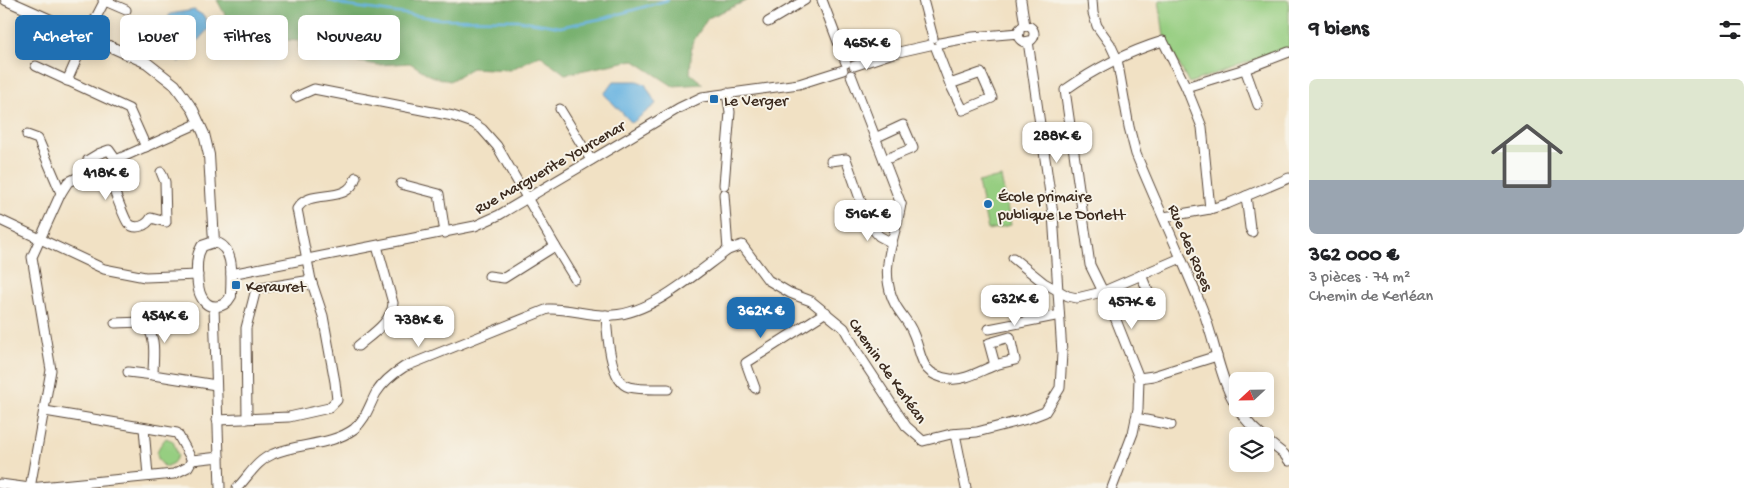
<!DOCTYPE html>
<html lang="fr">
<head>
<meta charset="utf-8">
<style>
	:root { --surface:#fff; --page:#f2f2f2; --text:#202124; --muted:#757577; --line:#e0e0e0; --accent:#1f6fb2 }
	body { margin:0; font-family:"Gochi Hand",sans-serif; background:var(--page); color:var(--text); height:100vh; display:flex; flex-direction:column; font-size:19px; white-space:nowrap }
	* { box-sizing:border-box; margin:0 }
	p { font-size:16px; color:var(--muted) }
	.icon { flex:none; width:28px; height:28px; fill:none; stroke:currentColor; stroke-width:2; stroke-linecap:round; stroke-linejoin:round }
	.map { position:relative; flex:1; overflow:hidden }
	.side { display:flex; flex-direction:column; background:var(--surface); width:475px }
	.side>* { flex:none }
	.top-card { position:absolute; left:15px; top:15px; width:475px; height:45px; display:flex; gap:10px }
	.needle { width:32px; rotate:248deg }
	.tools { position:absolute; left:1229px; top:372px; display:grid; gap:10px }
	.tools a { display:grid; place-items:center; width:45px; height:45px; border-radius:8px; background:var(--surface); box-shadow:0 2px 12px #0003; font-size:25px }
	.price { position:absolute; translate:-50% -42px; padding:0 11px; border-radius:10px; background:#fff; color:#222; font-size:16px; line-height:32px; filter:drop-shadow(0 1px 2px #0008) }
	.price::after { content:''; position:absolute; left:50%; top:30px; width:15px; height:11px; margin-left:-8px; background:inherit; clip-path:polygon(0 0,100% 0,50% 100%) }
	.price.active { background:var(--accent); color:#fff }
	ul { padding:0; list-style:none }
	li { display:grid; align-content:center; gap:10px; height:265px; padding:0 20px }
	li+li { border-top:1px solid var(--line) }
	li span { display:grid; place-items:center; height:155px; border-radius:8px; color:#555 }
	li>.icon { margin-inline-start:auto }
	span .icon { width:90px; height:90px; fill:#fffc; stroke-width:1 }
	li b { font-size:21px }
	h2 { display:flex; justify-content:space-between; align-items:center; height:60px; padding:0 20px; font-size:21px }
	.chip { padding:0 18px; border-radius:8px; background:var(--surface); box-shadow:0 2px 12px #0003; font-size:18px; line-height:45px }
	.chip.active { background:var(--accent); color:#fff }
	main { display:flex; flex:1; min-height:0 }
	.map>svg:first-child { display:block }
	.green { fill:#96ce81; stroke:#687c50 }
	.forest { fill:#78b16f; stroke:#5a6e46 }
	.water { fill:#69b4e1; stroke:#526f80 }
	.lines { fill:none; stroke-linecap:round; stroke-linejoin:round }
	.stream { stroke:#69b4e1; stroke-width:2.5 }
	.minor-casing { stroke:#564537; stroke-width:11 }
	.tertiary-casing { stroke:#564537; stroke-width:12 }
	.minor { stroke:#fff; stroke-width:9 }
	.tertiary { stroke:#fff; stroke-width:10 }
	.poi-dot { fill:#1f6fb2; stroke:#f7f3e8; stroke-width:2 }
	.labels { text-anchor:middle; stroke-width:4; stroke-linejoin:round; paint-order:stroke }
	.poi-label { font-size:16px; fill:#3b2a1e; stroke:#f7f3e8; text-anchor:start }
	.street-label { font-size:16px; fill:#3b2a1e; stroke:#f7f3e8 }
</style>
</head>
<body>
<main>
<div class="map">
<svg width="1289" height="488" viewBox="0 0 1289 488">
	<rect width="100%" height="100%" fill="#f7f3e8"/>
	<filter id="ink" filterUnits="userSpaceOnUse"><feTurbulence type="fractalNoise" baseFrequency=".02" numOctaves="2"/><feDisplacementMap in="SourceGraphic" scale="10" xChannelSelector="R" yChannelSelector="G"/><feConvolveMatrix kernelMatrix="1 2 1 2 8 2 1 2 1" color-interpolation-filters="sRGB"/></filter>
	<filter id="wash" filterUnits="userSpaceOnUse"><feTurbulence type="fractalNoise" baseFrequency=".0096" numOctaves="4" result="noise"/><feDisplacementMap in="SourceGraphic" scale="20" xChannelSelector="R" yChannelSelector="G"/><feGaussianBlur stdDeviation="1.12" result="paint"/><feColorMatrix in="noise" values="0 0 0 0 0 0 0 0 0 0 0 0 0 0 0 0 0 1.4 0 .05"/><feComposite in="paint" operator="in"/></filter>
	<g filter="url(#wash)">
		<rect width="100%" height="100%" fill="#f1e1c4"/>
		<g class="green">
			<polygon points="1159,0 1289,0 1289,47 1189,83 1164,36"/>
			<polygon points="1001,177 1011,225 988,230 978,182"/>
			<path d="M166,438L173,441L178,456L173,463L165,467C153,456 156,450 166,438Z"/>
		</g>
		<polygon class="forest" points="217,0 748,0 708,18 692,43 690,73 703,84 673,86 633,60 565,74 540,55 510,70 472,68 450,81 431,76 410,63 378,65 299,52 299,41 237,37"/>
		<g class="water">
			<polygon points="194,10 204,16 209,28 179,62 153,45 170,14"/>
			<polygon points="614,81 637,81 645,84 656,104 632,123 604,94"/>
		</g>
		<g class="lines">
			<polyline class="stream" points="328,0 348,6 440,19 518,20 560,27 605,18 668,0"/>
		</g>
	</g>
	<g filter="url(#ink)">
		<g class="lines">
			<defs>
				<g id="minor">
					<polyline points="103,0 126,10"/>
					<polyline points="822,0 846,63"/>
					<polyline points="923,0 933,38"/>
					<polyline points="1021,0 1025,26"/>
					<path d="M1092,0L1093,13L1097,26L1110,44L1117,59L1129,127L1136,154C1157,205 1181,256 1202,308C1221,356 1219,400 1262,436"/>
					<polyline points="768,22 805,0"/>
					<circle cx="1026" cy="34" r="8"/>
					<polyline points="940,43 973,37 1019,33"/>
					<polyline points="936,48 950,84 963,110 992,98 981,73 950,84"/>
					<polyline points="36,66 129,109 146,147"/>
					<polyline points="854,66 890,54 930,45"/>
					<polyline points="1245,69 1258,105"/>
					<path d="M851,75L901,204C898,224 890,243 888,263C886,276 889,293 895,304C900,314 909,322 913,333C923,355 918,375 950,379C964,381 980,371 993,366C1000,363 1008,362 1015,360L1010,337L989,343L995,365"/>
					<polyline points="67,81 89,31 105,0"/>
					<polyline points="1186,87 1245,69 1289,52"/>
					<polyline points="296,97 314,89 453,116 473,123 482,129 497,146 555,246 504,278 489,276"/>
					<polyline points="560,109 591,160"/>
					<polyline points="27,135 38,139 61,193"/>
					<polyline points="875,138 903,125 913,148 884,160"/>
					<polygon points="109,150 116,160 120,171 109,179 97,182 94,180 88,160 98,154"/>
					<polyline points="116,160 199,123"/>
					<polyline points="831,161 846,159 864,210 871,219 872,228 879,236 892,243"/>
					<path d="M109,179C113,186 124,219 128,223C136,231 147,225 151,218L166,222L165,182L161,172"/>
					<polyline points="401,184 439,194 445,233"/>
					<polyline points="724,185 730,112 727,93"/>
					<polyline points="724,194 728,250"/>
					<polyline points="1246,196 1250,228 1252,232"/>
					<polyline points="1164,217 1210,209 1227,204 1289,178"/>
					<polyline points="871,219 901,204"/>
					<polyline points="0,220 104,269 145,277 198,275"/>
					<polyline points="555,246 575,279"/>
					<polyline points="1013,258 1044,283 1068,296 1077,298 1102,292 1181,258"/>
					<polyline points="231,274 475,226 499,215 679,108 702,97 799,84 843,70"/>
					<polyline points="1141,275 1150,296"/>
					<polyline points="214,307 220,488"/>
					<path d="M606,315C607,332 610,383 629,387C641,390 656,389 668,389"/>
					<path d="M115,323L143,322C158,336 153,356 153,375L216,385"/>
					<polyline points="989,329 1055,316"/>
					<path d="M358,346C372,334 392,322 393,303L377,246"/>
					<polyline points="128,372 153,375"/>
					<polyline points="1139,378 1153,376 1217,356"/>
					<polyline points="755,388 746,363 826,312"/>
					<polyline points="45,411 177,433 192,460"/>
					<polyline points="1136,418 1171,425"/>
					<polyline points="247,419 246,328 256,289 311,280"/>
					<path d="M217,420L289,417L329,408L337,400L335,382L323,316L311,280L297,209C310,186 347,207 356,177"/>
					<polyline points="144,428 148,476"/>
					<polyline points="955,434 966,488"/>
					<polyline points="1265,439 1284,454 1289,461"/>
					<polyline points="192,460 219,457"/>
					<polyline points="0,484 30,488 174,474 188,467 192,460"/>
					<polyline points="30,488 51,370 32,257 61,193 68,182 91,171"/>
					<path d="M237,488C249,476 256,461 273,454C298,443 331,446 354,429C366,419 369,406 376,393C383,382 393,374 404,367L548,309C570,308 591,317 613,315C652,313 696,273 728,250L742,245L768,280L790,293L811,301L844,328L858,353L906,426L923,441L951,434L977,432L1027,419L1045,412L1060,388L1062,353L1053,214L1028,41"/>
					<path d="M1112,488L1133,433L1138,409L1139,378L1112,310L1090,265L1065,90C1096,68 1127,52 1163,41L1186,87L1202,127L1210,209"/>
				</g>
				<g id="tertiary">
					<polyline points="6,0 147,63 175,85 193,110 204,134 209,155 214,242"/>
					<path d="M214,242C236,247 231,279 231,296C224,309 208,311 201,296C197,289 196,265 198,257C198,253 201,249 202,246Z"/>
				</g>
			</defs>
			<use href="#minor" class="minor-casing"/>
			<use href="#tertiary" class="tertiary-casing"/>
			<use href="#minor" class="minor"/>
			<use href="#tertiary" class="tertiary"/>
		</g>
	</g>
	<g class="poi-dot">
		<rect x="709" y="94" width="10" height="10" rx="2.5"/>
		<circle cx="988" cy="204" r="5"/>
		<rect x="231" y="280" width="10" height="10" rx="2.5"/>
	</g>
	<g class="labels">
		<g class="poi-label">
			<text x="724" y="105">Le Verger</text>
			<text x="998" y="201">École primaire<tspan x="998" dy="18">publique Le Dorlett</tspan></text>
			<text x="246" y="291">Kerauret</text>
		</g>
		<g class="street-label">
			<text transform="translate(549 166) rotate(-30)" y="6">Rue Marguerite Yourcenar</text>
			<text transform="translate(1192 247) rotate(67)" y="6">Rue des Roses</text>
			<text transform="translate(889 370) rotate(55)" y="6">Chemin de Kerléan</text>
		</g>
	</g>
</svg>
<div class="tools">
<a><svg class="needle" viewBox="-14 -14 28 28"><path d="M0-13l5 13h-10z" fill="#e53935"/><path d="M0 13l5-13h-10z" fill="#757577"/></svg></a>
<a><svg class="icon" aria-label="layers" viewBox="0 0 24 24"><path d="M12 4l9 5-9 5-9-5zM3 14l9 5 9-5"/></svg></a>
</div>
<b class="price" style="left:867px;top:71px">465K €</b>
<b class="price" style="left:1057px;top:164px">288K €</b>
<b class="price" style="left:106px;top:201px">418K €</b>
<b class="price" style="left:868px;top:242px">516K €</b>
<b class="price" style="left:1015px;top:327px">632K €</b>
<b class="price" style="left:1132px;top:330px">457K €</b>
<b class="price active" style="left:761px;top:339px">362K €</b>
<b class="price" style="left:165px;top:344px">454K €</b>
<b class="price" style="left:419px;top:348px">738K €</b>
<div class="top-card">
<a class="chip active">Acheter</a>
<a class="chip">Louer</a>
<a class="chip">Filtres</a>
<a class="chip">Nouveau</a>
</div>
</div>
<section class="side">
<h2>9 biens<svg class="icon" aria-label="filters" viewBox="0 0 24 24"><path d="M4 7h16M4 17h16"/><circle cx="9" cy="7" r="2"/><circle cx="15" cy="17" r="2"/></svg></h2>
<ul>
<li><span style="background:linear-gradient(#dfe7d0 65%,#9aa5b1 0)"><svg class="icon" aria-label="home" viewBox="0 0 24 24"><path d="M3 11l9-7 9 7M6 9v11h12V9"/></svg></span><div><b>362 000 €</b><p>3 pièces · 74 m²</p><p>Chemin de Kerléan</p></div></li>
</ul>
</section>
</main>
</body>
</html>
